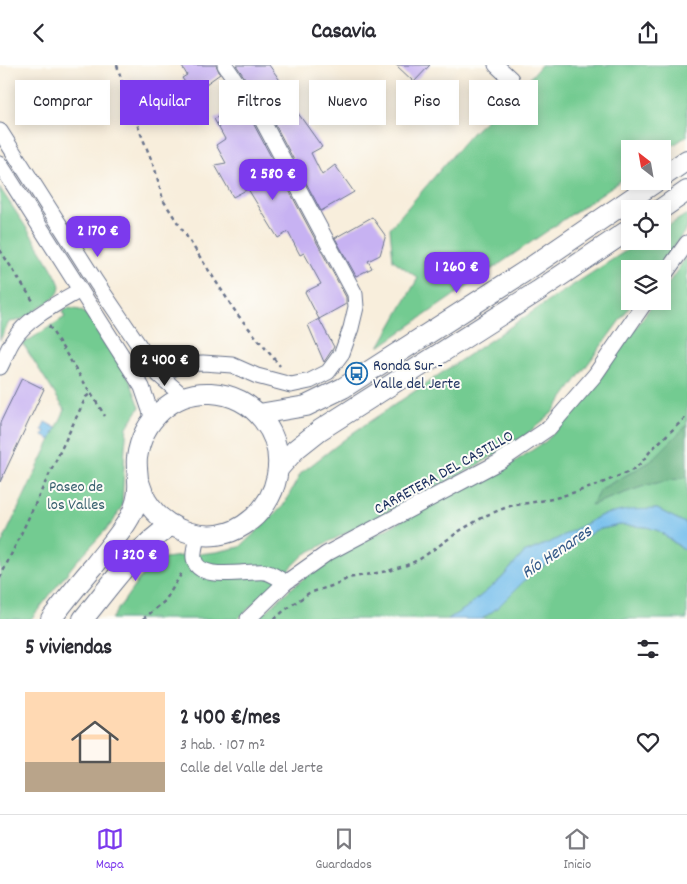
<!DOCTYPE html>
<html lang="es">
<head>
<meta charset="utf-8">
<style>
	:root { --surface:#fff; --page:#f2f2f3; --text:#2b2b33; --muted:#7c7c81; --line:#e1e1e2; --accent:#7c3aed }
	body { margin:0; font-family:Dekko,sans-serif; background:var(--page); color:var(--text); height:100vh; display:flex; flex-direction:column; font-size:19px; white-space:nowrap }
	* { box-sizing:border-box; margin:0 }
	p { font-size:16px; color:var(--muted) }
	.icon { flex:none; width:28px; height:28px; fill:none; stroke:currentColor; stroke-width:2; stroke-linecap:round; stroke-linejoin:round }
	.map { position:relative; height:554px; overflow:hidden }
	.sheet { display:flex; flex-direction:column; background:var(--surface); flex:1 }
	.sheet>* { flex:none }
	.hud { position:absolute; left:15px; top:15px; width:658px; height:45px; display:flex; gap:10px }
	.needle { width:32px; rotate:329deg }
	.tools { position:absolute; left:621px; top:75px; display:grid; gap:10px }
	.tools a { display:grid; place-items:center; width:50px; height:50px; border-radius:0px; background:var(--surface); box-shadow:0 2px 12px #0003; font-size:25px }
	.price { position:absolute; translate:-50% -42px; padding:0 11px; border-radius:10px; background:var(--accent); color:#fff; font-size:16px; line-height:32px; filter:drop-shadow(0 1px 2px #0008) }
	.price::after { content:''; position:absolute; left:50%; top:30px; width:15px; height:11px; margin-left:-8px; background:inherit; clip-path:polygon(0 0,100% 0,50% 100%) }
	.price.on { background:#222; color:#fff }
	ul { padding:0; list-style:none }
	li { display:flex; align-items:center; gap:15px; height:125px; padding:0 25px }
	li+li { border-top:1px solid var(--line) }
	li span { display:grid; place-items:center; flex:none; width:140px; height:100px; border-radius:0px; color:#555 }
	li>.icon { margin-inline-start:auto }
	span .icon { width:60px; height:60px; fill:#fffc; stroke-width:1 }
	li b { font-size:21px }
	h2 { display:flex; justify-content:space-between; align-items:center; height:60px; padding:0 25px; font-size:21px }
	.pill { padding:0 18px; border-radius:0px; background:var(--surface); box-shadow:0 2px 12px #0003; font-size:18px; line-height:45px }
	.pill.on { background:var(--accent); color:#fff }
	header { display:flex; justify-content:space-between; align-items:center; height:65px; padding:0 25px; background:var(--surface); font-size:22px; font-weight:700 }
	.tab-bar { display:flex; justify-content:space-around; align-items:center; height:70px; border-top:1px solid var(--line); background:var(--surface); font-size:14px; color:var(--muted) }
	.tab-bar a { display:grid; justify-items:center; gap:2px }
	.tab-bar .on { color:var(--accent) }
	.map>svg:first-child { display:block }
	.green { fill:#73cb91; stroke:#477d78 }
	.forest { fill:#5eaf7b; stroke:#3c6f6c }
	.water { fill:#73beec; stroke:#4776a5 }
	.building { fill:#c7b2f2 }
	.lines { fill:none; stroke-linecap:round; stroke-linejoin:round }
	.minor-casing { stroke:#68728a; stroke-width:17 }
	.major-casing { stroke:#68728a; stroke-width:22 }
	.path { stroke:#68728a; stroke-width:2.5; stroke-dasharray:4 4; stroke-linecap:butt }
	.minor { stroke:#fff; stroke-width:15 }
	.major { stroke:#fff; stroke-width:20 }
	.labels { text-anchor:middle; stroke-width:4; stroke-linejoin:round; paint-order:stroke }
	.poi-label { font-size:16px; fill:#1b2f5e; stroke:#fdfcf7; text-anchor:start }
	.street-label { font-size:16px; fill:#1b2f5e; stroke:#fdfcf7 }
	.park-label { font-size:16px; fill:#355e6d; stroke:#fdfcf7 }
	.water-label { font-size:18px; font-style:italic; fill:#355a89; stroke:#fdfcf7 }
</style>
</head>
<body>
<header><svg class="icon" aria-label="back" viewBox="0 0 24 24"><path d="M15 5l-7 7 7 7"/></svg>Casavia<svg class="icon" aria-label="share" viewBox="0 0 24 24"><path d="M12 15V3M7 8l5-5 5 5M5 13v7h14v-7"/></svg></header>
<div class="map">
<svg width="687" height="554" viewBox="0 0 687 554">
	<rect width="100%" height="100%" fill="#fdfcf7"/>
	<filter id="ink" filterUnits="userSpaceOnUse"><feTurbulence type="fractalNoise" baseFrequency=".02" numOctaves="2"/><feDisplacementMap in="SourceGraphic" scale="10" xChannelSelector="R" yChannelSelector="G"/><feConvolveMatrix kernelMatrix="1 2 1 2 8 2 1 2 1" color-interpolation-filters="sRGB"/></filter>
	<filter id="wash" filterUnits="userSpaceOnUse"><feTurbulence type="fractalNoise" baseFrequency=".0096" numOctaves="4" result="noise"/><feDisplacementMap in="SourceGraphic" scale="20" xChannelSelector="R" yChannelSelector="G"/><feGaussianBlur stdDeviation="1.12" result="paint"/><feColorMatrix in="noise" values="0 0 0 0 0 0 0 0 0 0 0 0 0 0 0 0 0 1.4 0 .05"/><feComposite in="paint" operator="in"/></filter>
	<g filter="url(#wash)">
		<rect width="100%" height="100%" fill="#f8eedc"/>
		<g class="green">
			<polygon points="541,0 687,0 687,71 663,87 662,84 630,84 630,109 379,282 418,213 393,195 390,163 472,68 524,20"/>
			<path d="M0,123C9,137 61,212 60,222C59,233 47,237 39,243C27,251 23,256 9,257L0,275Z"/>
			<polygon points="687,149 687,163 658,204 630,204 630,236 634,236 552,348 520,375 471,404 305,489 238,554 111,554 140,513 164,493 216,487 240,482 283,441 301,408 354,367 553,233 641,176 662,176 663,164"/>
			<polygon points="687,191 687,360 650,397 601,424 592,439 647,420 687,412 687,459 657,444 602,450 553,476 524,488 501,514 466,543 448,554 258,554 288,526 322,499 425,443 511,399 546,376 587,331 655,236 662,236 663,226"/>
			<polygon points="68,243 80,245 89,251 130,316 140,342 127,362 125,382 122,441 113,457 75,498 31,554 0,554 0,482 65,345 23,279 65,252 62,247"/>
			<polygon points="620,460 647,462 659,466 682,484 687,485 687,554 482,554 497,543 526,514 562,487 596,465"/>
		</g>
		<polygon class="forest" points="687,360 687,412 647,420 591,440 601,424 650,397"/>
		<g class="water">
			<polygon points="45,357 56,363 51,375 43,371 45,366 42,365"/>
			<polygon points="657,444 687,459 687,485 683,484 659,466 647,462 620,460 596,465 562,487 526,514 497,543 482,554 448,554 466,543 501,514 524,488 553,476 602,450 628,445"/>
		</g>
		<g id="blocks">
			<g class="building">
				<polygon points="181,0 216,0 220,9 199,24 195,19 189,23 182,13 187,10"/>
				<polygon points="236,0 269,0 284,21 282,22 290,37 322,82 311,88 322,110 335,100 354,127 321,146 269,48"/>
				<polygon points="396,0 430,0 414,17"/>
				<polygon points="241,40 253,58 346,232 346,239 319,254 305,227 321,219 304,188 300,190 288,167 278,173 248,124 233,132 215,100 226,98 216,80 225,74 214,54"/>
				<polygon points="372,152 385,170 385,173 380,190 368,196 372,203 356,211 335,173"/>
				<polygon points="319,254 334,282 324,297 308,260"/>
				<polygon points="22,313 44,324 0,417 0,358"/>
			</g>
		</g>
	</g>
	<g filter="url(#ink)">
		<use href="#blocks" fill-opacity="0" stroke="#68728a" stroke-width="1"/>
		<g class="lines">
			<defs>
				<g id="minor">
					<polyline points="496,0 511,14"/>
					<polyline points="0,66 96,217 159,310 184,332"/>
					<polyline points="0,99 142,322 153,354"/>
					<polyline points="662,213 687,178"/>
					<path d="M0,302C5,293 8,282 14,274C27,253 60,237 80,225"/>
					<polyline points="159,310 183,299 203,298 232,300 257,311 291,320 310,316 328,307 342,288 351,263 356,242 355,229 261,53 225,0"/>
					<path d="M198,470C196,477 193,485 194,493C197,518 248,505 265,507C273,509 279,513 285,518"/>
					<polyline points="248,554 285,518 326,489 499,397 549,363 595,310 646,236"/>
				</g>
				<g id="major">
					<polyline points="662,112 687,95"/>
					<polyline points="661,144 687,126"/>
					<polyline points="259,349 306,341 343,323 524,207 657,116"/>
					<polyline points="279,403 296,384 320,365 538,226 630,164"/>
					<path d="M51,554C65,536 79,518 94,501C106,485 120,470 130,452C136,441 139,429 138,416C138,409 136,401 137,393C142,356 172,326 211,328C232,329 251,339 263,355C290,389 279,437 244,460C211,482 165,467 146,435C143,429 141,423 139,417"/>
					<path d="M83,554C110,521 135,484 171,460"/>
				</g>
			</defs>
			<use href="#minor" class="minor-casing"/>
			<use href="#major" class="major-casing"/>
			<g class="path">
				<polyline points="117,0 127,34 155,104 163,135 237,249 280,301"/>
				<polyline points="0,185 33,236"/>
				<polyline points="49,261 105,351"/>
				<polyline points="0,513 86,332 91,328"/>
				<polyline points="143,554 165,536 183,506"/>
				<polyline points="274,554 285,545 309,528 338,519 348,513 388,506 407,500 420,494 461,465 487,450 510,441 552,434 592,422 631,406 641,398 652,384 687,351"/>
			</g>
			<use href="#minor" class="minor"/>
			<use href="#major" class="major"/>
		</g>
	</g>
	<defs>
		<symbol id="bus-ring" viewBox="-11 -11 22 22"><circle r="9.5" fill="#fdfcf7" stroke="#1f6fb2" stroke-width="1.5"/><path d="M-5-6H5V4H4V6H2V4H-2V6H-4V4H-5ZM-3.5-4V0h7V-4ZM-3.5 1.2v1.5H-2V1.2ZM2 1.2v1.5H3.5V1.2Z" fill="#1f6fb2"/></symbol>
	</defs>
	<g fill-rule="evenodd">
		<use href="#bus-ring" x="344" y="296" width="25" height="25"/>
	</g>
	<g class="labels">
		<g class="poi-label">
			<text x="373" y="305">Ronda Sur -<tspan x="373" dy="18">Valle del Jerte</tspan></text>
		</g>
		<g class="street-label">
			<text transform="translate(443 406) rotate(-29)" y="6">CARRETERA DEL CASTILLO</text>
		</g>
		<g class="park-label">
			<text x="76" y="426">Paseo de<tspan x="76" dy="18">los Valles</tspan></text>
		</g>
		<g class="water-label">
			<text transform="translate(556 486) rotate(-34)" y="6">Río Henares</text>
		</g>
	</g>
</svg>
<div class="tools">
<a><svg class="needle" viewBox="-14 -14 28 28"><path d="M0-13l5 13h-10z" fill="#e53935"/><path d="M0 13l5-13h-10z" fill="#7c7c81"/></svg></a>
<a><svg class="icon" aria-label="locate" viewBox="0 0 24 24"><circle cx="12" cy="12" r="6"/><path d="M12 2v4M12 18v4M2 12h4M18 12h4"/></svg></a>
<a><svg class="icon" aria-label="layers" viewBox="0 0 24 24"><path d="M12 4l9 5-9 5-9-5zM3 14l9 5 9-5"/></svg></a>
</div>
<b class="price" style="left:273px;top:136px">2 580 €</b>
<b class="price" style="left:98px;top:193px">2 170 €</b>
<b class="price" style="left:457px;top:229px">1 260 €</b>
<b class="price on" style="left:165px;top:322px">2 400 €</b>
<b class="price" style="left:136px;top:517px">1 320 €</b>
<div class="hud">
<a class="pill">Comprar</a>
<a class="pill on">Alquilar</a>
<a class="pill">Filtros</a>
<a class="pill">Nuevo</a>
<a class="pill">Piso</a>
<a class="pill">Casa</a>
</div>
</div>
<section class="sheet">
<h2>5 viviendas<svg class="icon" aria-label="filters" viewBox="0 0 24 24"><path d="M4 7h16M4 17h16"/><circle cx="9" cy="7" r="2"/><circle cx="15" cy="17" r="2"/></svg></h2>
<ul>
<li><span style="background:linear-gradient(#ffd9b3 70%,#b9a48a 0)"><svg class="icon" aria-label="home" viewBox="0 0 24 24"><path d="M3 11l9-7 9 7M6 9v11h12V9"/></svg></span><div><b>2 400 €/mes</b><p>3 hab. · 107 m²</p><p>Calle del Valle del Jerte</p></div><svg class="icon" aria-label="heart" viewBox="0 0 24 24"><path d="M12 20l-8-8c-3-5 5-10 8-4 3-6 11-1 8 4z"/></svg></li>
</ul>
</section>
<nav class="tab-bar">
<a class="on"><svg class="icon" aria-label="map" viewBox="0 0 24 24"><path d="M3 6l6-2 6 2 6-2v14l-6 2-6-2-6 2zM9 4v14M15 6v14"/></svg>Mapa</a>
<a><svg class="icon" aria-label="saved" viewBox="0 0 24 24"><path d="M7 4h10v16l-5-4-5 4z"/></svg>Guardados</a>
<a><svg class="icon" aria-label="home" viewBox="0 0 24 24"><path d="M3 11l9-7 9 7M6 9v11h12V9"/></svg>Inicio</a>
</nav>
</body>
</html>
